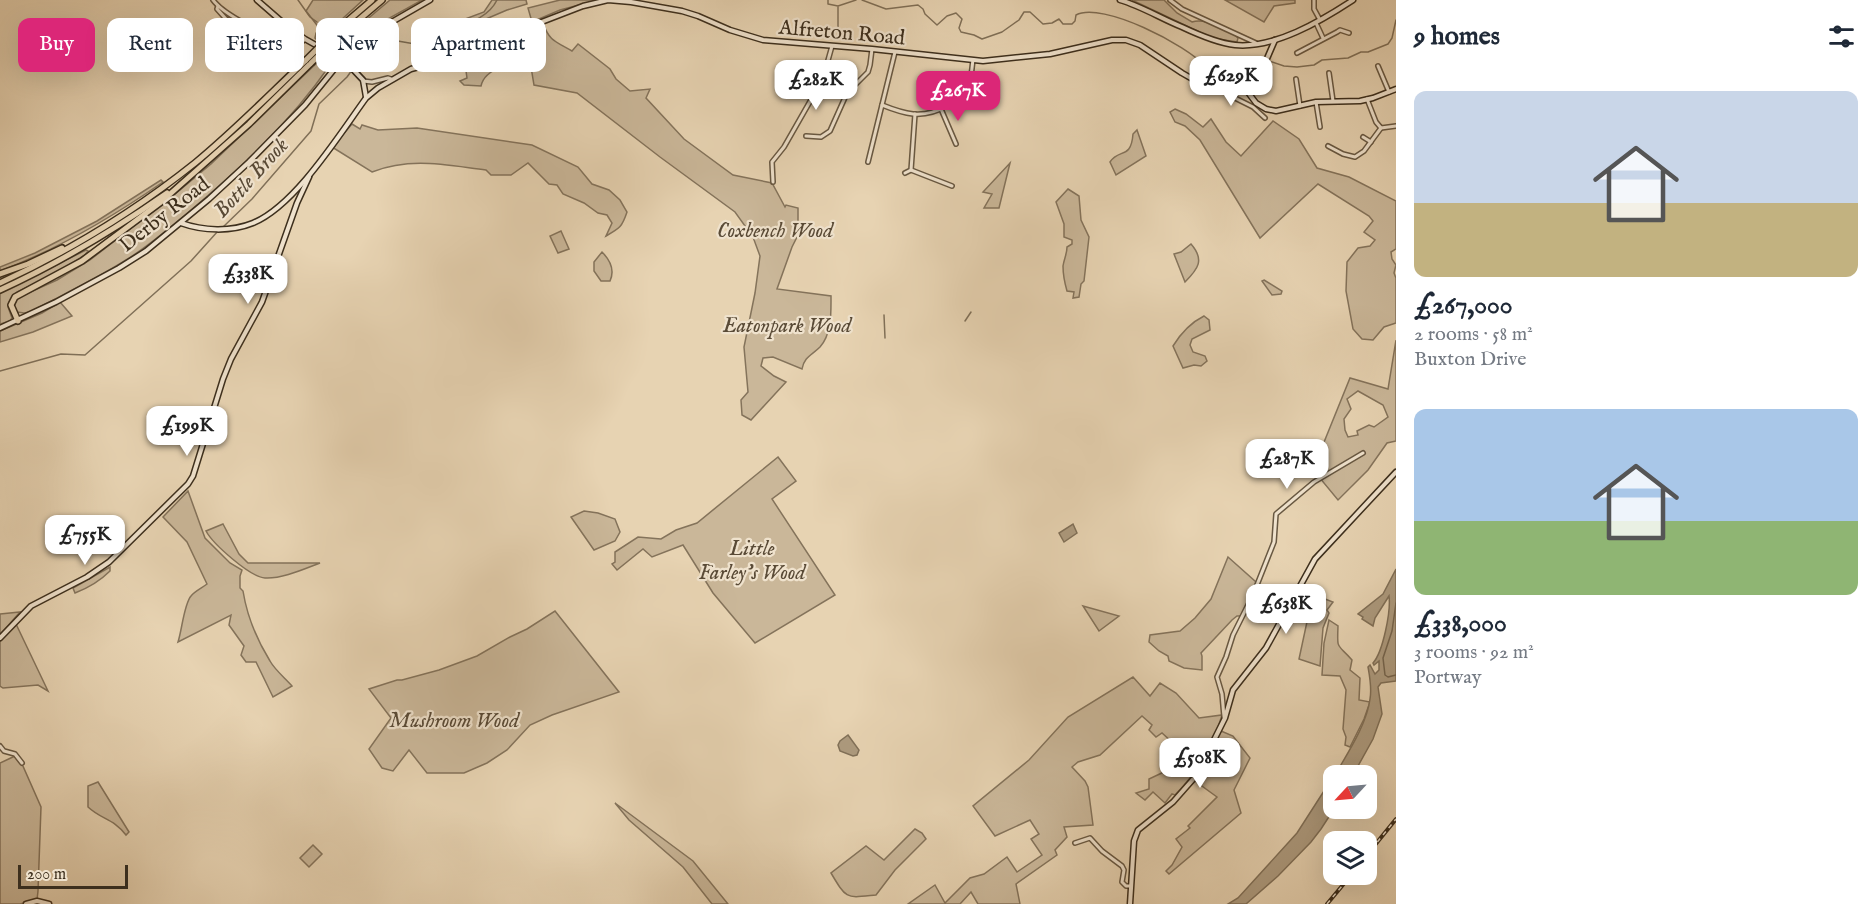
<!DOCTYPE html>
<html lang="en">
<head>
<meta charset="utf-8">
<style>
	:root { --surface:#fff; --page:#f6f6f7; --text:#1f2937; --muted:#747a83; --accent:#db2777 }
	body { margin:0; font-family:"IM FELL English",serif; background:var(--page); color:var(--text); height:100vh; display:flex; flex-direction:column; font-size:22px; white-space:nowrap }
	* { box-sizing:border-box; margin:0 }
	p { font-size:20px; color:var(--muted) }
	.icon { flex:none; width:33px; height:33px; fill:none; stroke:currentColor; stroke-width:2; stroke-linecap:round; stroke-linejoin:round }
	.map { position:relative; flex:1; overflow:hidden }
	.panel { display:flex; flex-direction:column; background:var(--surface); width:480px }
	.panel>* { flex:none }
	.guide { position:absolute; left:18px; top:18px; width:570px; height:54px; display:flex; gap:12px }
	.needle { width:39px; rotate:244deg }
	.controls { position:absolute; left:1323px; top:765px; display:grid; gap:12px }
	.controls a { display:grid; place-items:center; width:54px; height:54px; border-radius:12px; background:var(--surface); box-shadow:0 6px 24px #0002; font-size:30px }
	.scale { position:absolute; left:18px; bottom:15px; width:110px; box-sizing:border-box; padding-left:6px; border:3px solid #3d2f1d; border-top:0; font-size:16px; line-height:21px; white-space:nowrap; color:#3d2f1d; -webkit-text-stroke:4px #efe2cd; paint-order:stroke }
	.price { position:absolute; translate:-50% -51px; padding:0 14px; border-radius:12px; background:#fff; color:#222; font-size:20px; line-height:39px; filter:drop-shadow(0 2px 3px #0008) }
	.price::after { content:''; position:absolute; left:50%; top:36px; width:18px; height:14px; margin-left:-9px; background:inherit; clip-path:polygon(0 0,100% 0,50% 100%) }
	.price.active { background:var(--accent); color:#fff }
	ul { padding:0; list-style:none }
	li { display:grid; align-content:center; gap:12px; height:318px; padding:0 18px }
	li span { display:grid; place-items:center; height:186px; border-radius:12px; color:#555 }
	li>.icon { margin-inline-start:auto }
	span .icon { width:108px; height:108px; fill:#fffc; stroke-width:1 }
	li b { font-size:26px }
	h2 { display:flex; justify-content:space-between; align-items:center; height:72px; padding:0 18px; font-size:26px }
	.chip { padding:0 21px; border-radius:12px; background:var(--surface); box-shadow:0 6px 24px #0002; font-size:21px; line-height:54px }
	.chip.active { background:var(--accent); color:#fff }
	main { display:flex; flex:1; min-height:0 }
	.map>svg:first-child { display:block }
	.green { fill:#cab799; stroke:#84735b; stroke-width:1.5; fill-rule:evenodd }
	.water { fill:#ad9b7f; stroke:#807058; stroke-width:1.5 }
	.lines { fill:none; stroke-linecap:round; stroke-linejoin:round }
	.shore { stroke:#75654e; stroke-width:1.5 }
	.stream { stroke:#807058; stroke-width:1.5 }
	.street-casing { stroke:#685842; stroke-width:6 }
	.secondary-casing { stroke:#3d2f1d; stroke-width:7 }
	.highway-casing { stroke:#3d2f1d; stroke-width:8 }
	.street { stroke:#efe2cd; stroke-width:3 }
	.secondary { stroke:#efe2cd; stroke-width:4 }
	.highway { stroke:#e7d3b2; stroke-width:5 }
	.rail-casing { stroke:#3d2f1d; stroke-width:4 }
	.rail { stroke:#efe2cd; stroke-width:1.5; stroke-dasharray:4.5; stroke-linecap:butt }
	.highway-bridge-casing { stroke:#3d2f1d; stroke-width:8; stroke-linecap:butt }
	.highway-bridge { stroke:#e7d3b2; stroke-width:5 }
	.labels { text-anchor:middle; stroke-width:4.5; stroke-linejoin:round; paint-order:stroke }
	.street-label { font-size:21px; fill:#3d2f1d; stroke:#efe2cd }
	.park-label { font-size:21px; font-style:italic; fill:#594a36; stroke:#efe2cd }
	.water-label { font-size:22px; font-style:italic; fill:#594a36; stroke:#efe2cd }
</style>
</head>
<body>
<main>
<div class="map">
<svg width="1396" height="904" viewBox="0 0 1396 904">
	<rect width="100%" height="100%" fill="#e7d3b2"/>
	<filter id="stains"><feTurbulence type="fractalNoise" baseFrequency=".00333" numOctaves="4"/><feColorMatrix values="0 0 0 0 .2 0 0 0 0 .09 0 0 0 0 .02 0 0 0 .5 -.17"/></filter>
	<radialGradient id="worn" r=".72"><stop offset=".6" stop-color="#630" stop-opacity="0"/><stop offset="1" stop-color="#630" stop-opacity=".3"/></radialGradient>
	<g class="green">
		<polygon points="313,0 363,0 318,41 315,38 316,33 320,29 306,11"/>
		<polygon points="390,0 422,0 379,24 372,21 355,36 335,50 332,49"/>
		<polygon points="492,0 526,0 527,4 507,10 437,40 421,39 452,24 484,12"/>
		<polygon points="560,0 598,0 560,10 532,22 528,8"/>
		<path d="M1132,0H1164L1177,13L1192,22C1206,17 1222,30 1235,35L1238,38L1237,42L1212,38Z"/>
		<polygon points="1225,0 1295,0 1295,3 1274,6 1264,22"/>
		<path d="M544,25C549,41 557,42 572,51L578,44L610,69L616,79L630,91L650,89L646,98L684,139L733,175L772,183L785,207L786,205L798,208V235L792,247L777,289L831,296C831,313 832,333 820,347C812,355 804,357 802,369L773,357L763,358L761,366L774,376L786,382L751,420L742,415L741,400L748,392L744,347L755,293L760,256L753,237L735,212L660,157L577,93L534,85L530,61C514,63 485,67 481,86L464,85L460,81L467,78L464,57L474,54Z"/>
		<path d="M322,58L326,59L330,65C290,123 238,171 184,216C166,231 147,247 126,260C96,279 62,295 30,312L24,313L17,312L14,307L17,298L57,280L90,260L180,190L211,164Z"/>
		<polygon points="1175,109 1186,114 1203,127 1211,119 1226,142 1241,156 1273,121 1299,139 1317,168 1349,177 1396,201 1396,249 1391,252 1392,259 1396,265 1394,273 1396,278 1396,323 1384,327 1373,340 1362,339 1353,329 1346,291 1347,262 1358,248 1370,246 1375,240 1364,232 1373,221 1369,216 1318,184 1260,238 1200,140 1185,126 1175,122 1170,112"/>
		<path d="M352,124L360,129L362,125L378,130L417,128L532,145L578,167L592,184L609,190L620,200L627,212C622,227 620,228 606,236L612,223L607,215L598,213L584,203L563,194L557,185L549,184L528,163L511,175H491L486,170C445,165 411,157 372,172L332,147Z"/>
		<path d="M1137,130L1146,156L1116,175L1110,162C1119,148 1131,160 1133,134Z"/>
		<polygon points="1010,163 999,208 984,208 992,194 983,192"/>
		<path d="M161,180L163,182C111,218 59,249 0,271V267L35,253L97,221Z"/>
		<path d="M1068,189L1079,196L1081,220L1089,237L1084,281L1081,284L1079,297L1073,298L1074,292L1067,291C1065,284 1063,273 1063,266C1064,259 1067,254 1067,247L1072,244V240L1064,237V224L1056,202Z"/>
		<polygon points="561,231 569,249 558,253 550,236"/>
		<path d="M1191,244C1205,260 1198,269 1185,282L1174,254L1181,252Z"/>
		<polygon points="86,250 88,251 85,255 58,272 17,292 9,302 8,307 12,318 10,321 0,324 0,293"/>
		<path d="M602,252C611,261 615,270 610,281H601L594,271V262Z"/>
		<polygon points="1264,280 1282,291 1281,294 1272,295 1262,281"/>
		<polygon points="60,302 72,316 33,332 0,342 0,331 42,313"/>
		<path d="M1204,316L1209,320L1210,330L1192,339L1190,345L1193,352L1205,356L1207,361L1201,366L1194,365L1183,368L1173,346C1181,333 1190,323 1204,316Z"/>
		<path d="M1396,340V441L1387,443L1368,470L1338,500L1319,477L1324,474L1316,462L1350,378L1388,389ZM1358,391L1383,405L1388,417L1374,427L1369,425L1357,431L1358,435L1348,437L1345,430L1344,419L1351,409L1347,399Z"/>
		<polygon points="778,457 796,481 772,499 835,595 755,643 713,593 683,545 652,557 643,549 617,570 612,564 615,562 615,552 638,537 661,539 676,530 697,523"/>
		<path d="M188,491L205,538L230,563L242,570L240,576V588L243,591C247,616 257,640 270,661C275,670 285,678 292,686L273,697L256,662H246L241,655L244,646L229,625L231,615L178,642C182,630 184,604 191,596C195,591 202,588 207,584L187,542L163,517Z"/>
		<polygon points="584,511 598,513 615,519 620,532 615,541 594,550 571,517"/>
		<path d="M223,524L239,554L248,563H320C304,569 282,579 265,578C250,577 213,544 206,531Z"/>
		<polygon points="1228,557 1256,582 1242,616 1237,616 1232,620 1201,653 1202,656 1202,670 1184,668 1169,661 1168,656 1159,651 1149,642 1150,635 1180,631 1195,618 1211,599"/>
		<path d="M110,567V571C100,581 88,588 75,593L73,588Z"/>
		<polygon points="1325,599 1333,602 1327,610 1329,613 1323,628 1320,666 1299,659 1308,617 1314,617 1318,607 1321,608"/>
		<polygon points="1083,606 1119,616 1099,631"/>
		<polygon points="555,611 619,692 552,715 530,725 507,750 487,763 464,773 427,773 409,750 393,771 382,768 369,749 391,718 369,689 397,680 402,680 439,670 477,656 510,637 527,629"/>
		<polygon points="20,612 0,635 0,614"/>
		<path d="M1329,620L1338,626C1337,651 1337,643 1352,660L1350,670L1360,678L1359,700L1370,702L1364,719L1350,747L1345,745L1346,737L1343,729L1346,690L1340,676L1322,675L1324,643Z"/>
		<polygon points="16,624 48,691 38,685 3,688 0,686 0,641"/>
		<path d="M1133,677L1150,696L1160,683L1176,693L1199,718L1222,715C1214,744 1196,774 1175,795L1172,794L1165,803L1153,792L1145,800L1136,793L1149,789V779L1166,771L1162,756L1174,744L1162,733L1156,737L1149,730L1152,725L1142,716L1100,755L1078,762L1072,767L1085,781L1088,787L1093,825L1064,827L1067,837L1055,850L1057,855L1016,884L1020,904H978L971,892L960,904H908L935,885L945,903L970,878L984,874L1007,857L1017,872L1042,855L1031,839L1039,834L1030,820L995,836L973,806L1029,760L1068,717Z"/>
		<polygon points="1221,731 1233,736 1250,758 1234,790 1241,813 1169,874 1166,871 1172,865 1182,847 1176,839 1190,828 1188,826 1217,797 1195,781"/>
		<polygon points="15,756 22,764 41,807 38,891 37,900 20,904 0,904 0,763"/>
		<path d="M98,782L129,832L126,835C113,818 102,820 88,807V786Z"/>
		<polygon points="615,803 693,861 728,904 712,904 683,867 629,820"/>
		<path d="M915,829L922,833L926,839L895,870L876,895C846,898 847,900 831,873L866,846L884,860Z"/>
		<polygon points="313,845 322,854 309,867 300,858"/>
	</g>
	<g class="water">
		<polygon points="1073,524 1077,533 1064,542 1059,533"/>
		<path d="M1396,569V681L1381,683L1378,687L1382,714L1373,739L1353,775H1335C1347,754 1367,724 1370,699C1372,688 1370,678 1368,667L1370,665L1375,674L1379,670V661L1374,665L1373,663C1383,652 1391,611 1389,596L1375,618L1373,626L1362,619L1363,617L1358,614L1383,594Z"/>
		<polygon points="848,735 859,750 857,755 853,756 840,751 838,745 840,741"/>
		<polygon points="1333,777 1334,809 1321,829 1311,842 1278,876 1246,904 1228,904 1238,898 1297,833"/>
	</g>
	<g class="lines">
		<polyline class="shore" points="1396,603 1392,631 1383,658 1385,675 1388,677 1396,675"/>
		<g class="stream">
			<polyline points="298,0 310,17 317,22"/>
			<polyline points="828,0 828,4 838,6 856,0"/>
			<path d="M862,0L886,9L918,5L923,9L925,14L937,25L947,16L956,13L962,19L959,28L961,32L974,35L982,39L1002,32L1019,20L1024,12H1030L1043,24L1052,23L1059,19L1063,24H1072L1075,21L1076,15C1102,1 1187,45 1206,67C1206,68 1209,75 1209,76L1219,73L1228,77L1233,72L1236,65"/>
			<polyline points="838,30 838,7"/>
			<path d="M447,31C465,24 488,19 497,0"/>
			<polyline points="361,45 368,50"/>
			<polyline points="1238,62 1245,58 1260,58 1284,66 1297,67 1314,65 1322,60 1348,58 1361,52 1368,52 1388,44 1392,38 1396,20"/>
			<polyline points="222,228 252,199 311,131 319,104 347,77 360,59 369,50 383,42 392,40 415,44 428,41 434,45 442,40 443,34"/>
			<polyline points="884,315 885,338"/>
			<polyline points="965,321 971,312"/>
			<polyline points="0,371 61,354 85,355 191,261 218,231"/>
		</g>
		<defs>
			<g id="street">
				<path d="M213,0C225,17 270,36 290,45H299L305,39"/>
				<polyline points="1170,0 1182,9 1256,43"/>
				<polyline points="1314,0 1314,9 1320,20"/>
				<polyline points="218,6 217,9 226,19 255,35"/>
				<polyline points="1316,23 1323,38"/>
				<polyline points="1297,53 1337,32 1340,30 1349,33"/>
				<polyline points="1378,66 1389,92"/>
				<polyline points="1329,73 1333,101"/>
				<polyline points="1296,79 1300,106"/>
				<polyline points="363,81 372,82 388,78 391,79"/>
				<polyline points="1226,91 1227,94 1253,107 1265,118"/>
				<polyline points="1367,99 1376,122 1381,128 1396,126"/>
				<polyline points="1316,102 1320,127"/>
				<path d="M882,105C892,109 903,113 913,114C936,116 962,101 970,79C972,73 972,66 973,60"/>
				<polyline points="941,109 956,144"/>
				<polyline points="806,136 821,137 830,131 847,93 868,72 870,65 872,49"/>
				<polyline points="1363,137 1371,142"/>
				<polyline points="1328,146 1343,154 1355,157 1364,151 1381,128"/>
				<polyline points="868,162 895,52"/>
				<polyline points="911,170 952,186"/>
				<polyline points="905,173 911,170 915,114"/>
				<polyline points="773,182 772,162 784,147 812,98 825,71 832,46"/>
				<polyline points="1224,717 1222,694 1217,677 1226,657 1233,635 1253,595 1274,542 1276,514 1314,482 1363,453"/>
				<polyline points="0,746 4,751 15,754 22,763"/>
				<polyline points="1075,843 1090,838 1102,851 1122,866 1124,870 1122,882 1126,886 1131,886"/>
			</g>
			<g id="secondary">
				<polyline points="257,0 288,27 305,39 346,62 363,80 366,97"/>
				<path d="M1120,0C1141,6 1162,19 1182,27C1199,35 1217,43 1235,45C1274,49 1321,21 1353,0"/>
				<polyline points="1244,87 1256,103 1266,109 1276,111 1316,102 1360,101 1373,98 1396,89"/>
				<path d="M181,223C203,231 231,232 253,223C295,206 339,135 366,98L378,88L411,69L475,52L526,28L583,6L608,0L631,2L682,11L698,16L730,30L763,40L872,49L983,61L1050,54L1112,40H1126L1140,45L1182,73L1196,81L1211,87L1228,91L1239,89L1249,85L1259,77L1275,40"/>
				<polyline points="0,328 56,302 119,268 146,251 209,199 249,162 305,105 353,46 364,38 430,0"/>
				<polyline points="0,638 31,606 87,577 109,562 188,484 193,476 223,379 231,359 262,302 297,203 309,177"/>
				<polyline points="26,904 37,901 49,904"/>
				<polyline points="1130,904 1134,841 1138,830 1173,802 1196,776 1225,718 1233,690 1266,648 1315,559 1396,472"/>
			</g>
			<g id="highway">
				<polyline points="330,36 372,0"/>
				<polyline points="335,40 382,0"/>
				<polyline points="0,274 28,264 62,248"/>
				<path d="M0,283C69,251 135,211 195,163C234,131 269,95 306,60"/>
				<path d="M0,290C59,263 114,230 167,193"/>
				<polyline points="18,321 11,305 15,297 82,261 161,202 249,124 311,63"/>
			</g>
		</defs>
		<use href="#street" class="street-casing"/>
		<use href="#secondary" class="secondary-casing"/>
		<use href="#highway" class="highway-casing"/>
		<use href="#street" class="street"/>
		<use href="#secondary" class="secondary"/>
		<use href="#highway" class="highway"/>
		<defs>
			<g id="rail">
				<polyline points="1366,856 1396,819"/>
				<polyline points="1327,904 1352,874"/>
			</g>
		</defs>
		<use href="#rail" class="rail-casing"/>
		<use href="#rail" class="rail"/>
		<defs>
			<g id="highway-bridge">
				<polyline points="306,60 330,36"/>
				<polyline points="311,63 335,40"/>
			</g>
		</defs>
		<use href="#highway-bridge" class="highway-bridge-casing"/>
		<use href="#highway-bridge" class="highway-bridge"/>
	</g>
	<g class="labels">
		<g class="street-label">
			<text transform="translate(842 32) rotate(5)" y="7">Alfreton Road</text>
			<text transform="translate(164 214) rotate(-38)" y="7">Derby Road</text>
		</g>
		<g class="park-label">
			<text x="775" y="237">Coxbench Wood</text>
			<text x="787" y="332">Eatonpark Wood</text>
			<text x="752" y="555">Little<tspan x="752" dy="24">Farley's Wood</tspan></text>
			<text x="454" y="727">Mushroom Wood</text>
		</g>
		<g class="water-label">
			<text transform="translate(250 177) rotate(-48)" y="8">Bottle Brook</text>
		</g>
	</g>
	<rect width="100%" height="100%" filter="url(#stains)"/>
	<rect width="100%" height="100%" fill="url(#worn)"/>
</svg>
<div class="controls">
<a><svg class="needle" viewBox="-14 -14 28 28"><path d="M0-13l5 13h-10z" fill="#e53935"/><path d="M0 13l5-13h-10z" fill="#747a83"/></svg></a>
<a><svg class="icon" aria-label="layers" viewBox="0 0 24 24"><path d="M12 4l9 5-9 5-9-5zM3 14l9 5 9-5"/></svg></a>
</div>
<div class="scale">200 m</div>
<b class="price" style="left:1231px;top:107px">£629K</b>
<b class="price" style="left:816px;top:111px">£282K</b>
<b class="price active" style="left:958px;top:122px">£267K</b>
<b class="price" style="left:248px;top:305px">£338K</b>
<b class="price" style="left:187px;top:457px">£199K</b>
<b class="price" style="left:1287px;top:490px">£287K</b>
<b class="price" style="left:85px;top:566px">£755K</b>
<b class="price" style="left:1286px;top:635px">£638K</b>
<b class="price" style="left:1200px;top:789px">£508K</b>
<div class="guide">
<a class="chip active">Buy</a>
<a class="chip">Rent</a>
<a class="chip">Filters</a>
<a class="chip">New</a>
<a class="chip">Apartment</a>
</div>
</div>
<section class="panel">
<h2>9 homes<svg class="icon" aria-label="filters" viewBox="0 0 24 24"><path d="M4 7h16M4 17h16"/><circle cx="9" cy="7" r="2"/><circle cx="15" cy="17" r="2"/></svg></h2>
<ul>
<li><span style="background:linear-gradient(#c9d6e8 60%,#c2b280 0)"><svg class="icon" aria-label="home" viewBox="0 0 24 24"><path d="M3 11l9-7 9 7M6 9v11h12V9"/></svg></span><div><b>£267,000</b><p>2 rooms · 58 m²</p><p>Buxton Drive</p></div></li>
<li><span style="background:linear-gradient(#a9c7e8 60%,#8fb573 0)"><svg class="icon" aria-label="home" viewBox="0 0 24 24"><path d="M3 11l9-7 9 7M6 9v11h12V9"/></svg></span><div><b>£338,000</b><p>3 rooms · 92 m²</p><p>Portway</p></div></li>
</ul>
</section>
</main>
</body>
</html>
